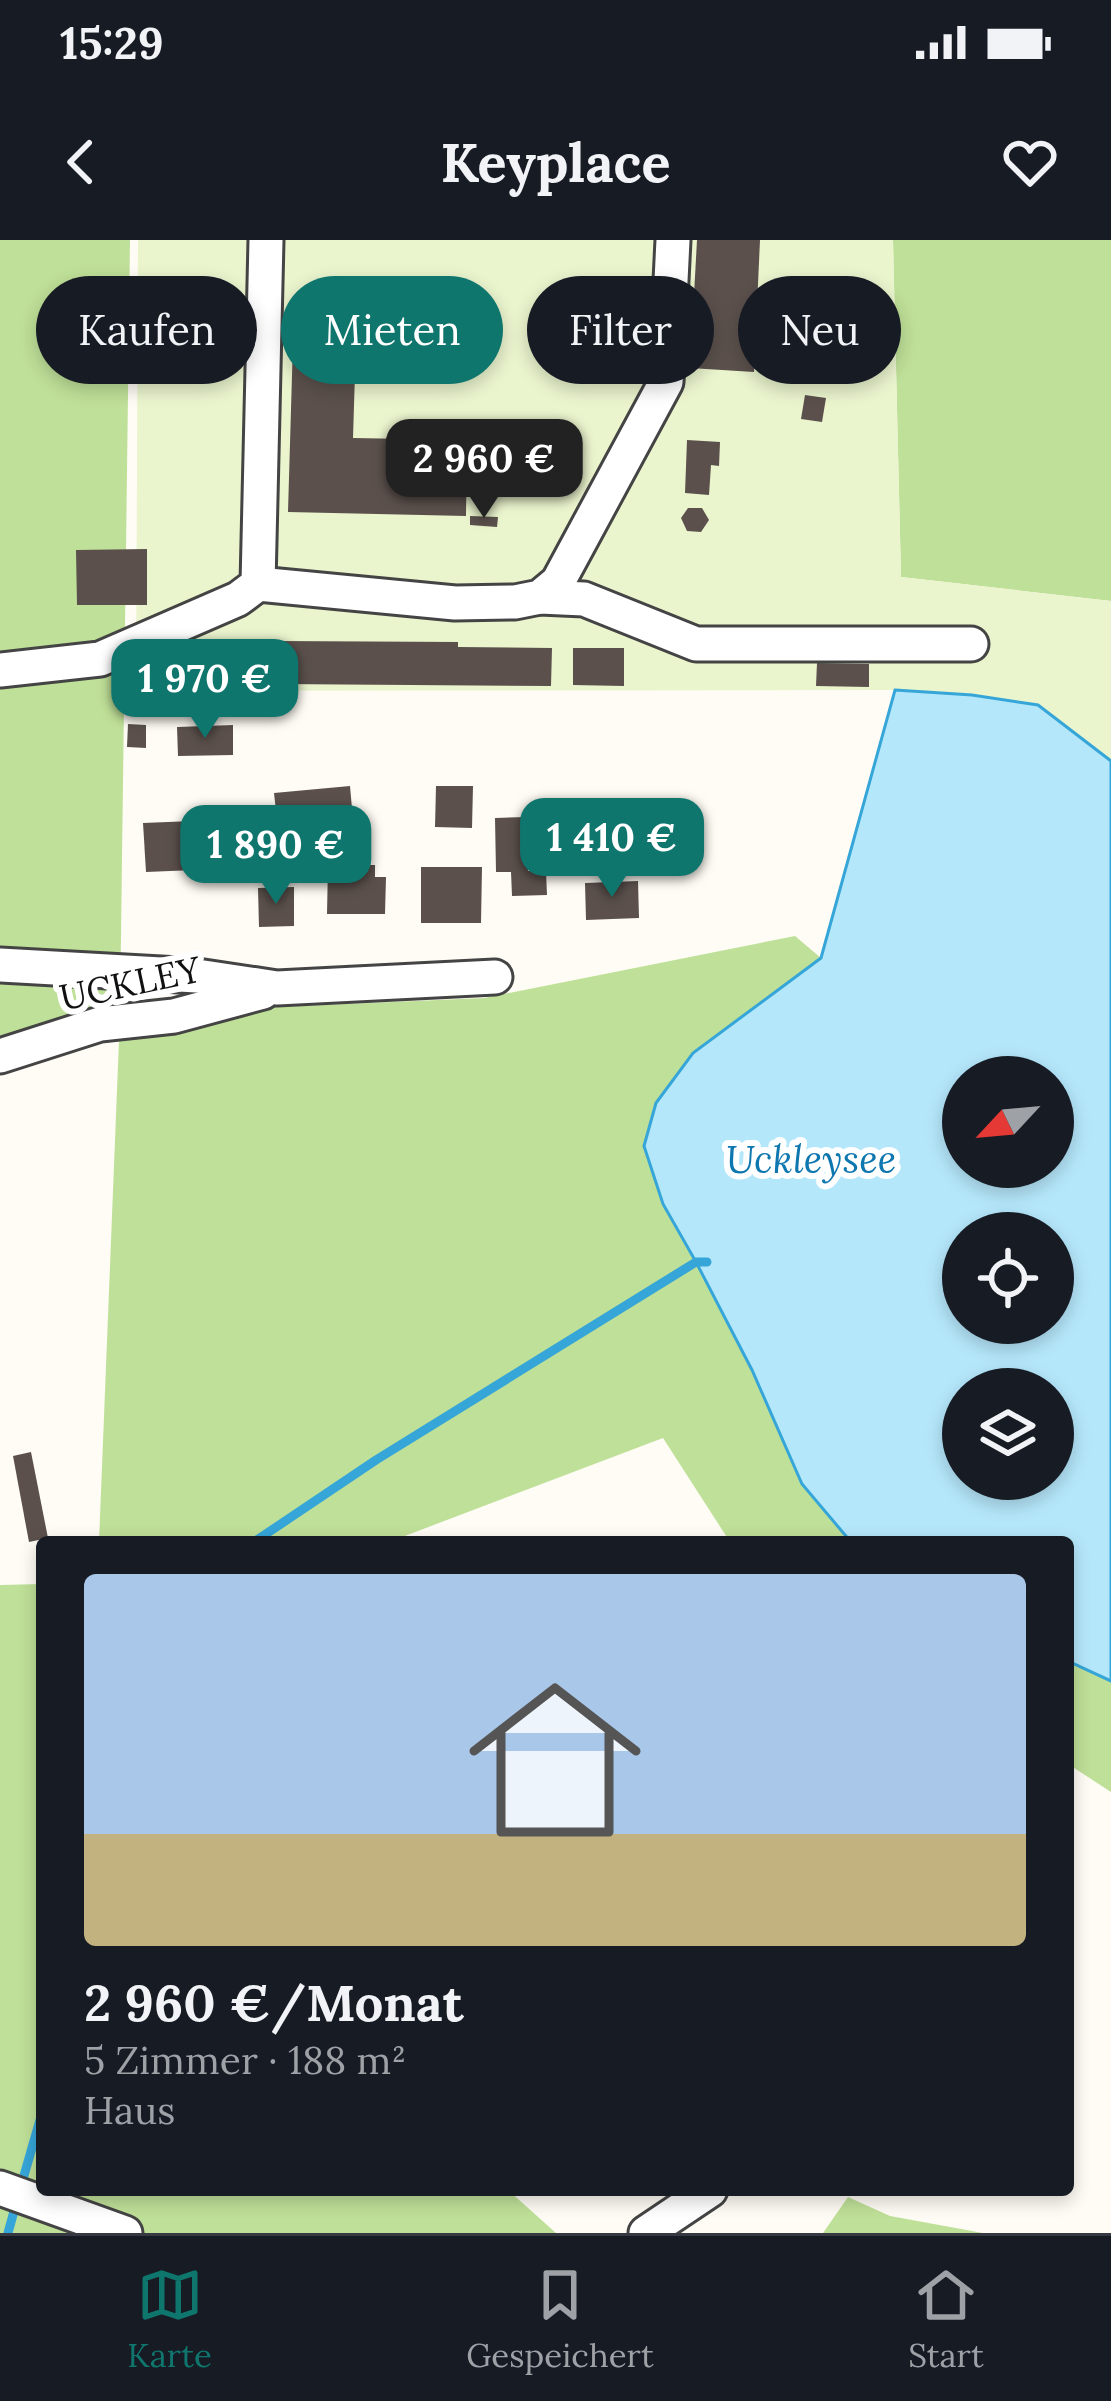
<!DOCTYPE html>
<html lang="de">
<head>
<meta charset="utf-8">
<style>
	:root { --surface:#171b24; --page:#20242c; --text:#f1f3f6; --muted:#9ea1a6; --line:#363941; --accent:#0f766e }
	body { margin:0; font-family:Lora,serif; background:var(--page); color:var(--text); height:100vh; display:flex; flex-direction:column; font-size:45px; white-space:nowrap }
	* { box-sizing:border-box; margin:0 }
	p { font-size:39px; color:var(--muted) }
	.icon { flex:none; width:66px; height:66px; fill:none; stroke:currentColor; stroke-width:2; stroke-linecap:round; stroke-linejoin:round }
	.map { position:relative; flex:1; overflow:hidden }
	.sheet { position:absolute; left:36px; top:1296px; width:1038px; height:660px; display:flex; flex-direction:column; background:var(--surface); border-radius:12px; box-shadow:0 6px 18px #0003 }
	.sheet>* { flex:none }
	.top-card { position:absolute; left:36px; top:36px; width:1041px; height:108px; display:flex; gap:24px }
	.needle { width:78px; rotate:244deg }
	.buttons { position:absolute; left:942px; top:816px; display:grid; gap:24px }
	.buttons a { display:grid; place-items:center; width:132px; height:132px; border-radius:50%; background:var(--surface); box-shadow:0 6px 18px #0003; font-size:60px }
	.price { position:absolute; translate:-50% -102px; padding:0 27px; border-radius:24px; background:var(--accent); color:#fff; font-size:39px; line-height:78px; filter:drop-shadow(0 3px 6px #0008) }
	.price::after { content:''; position:absolute; left:50%; top:72px; width:36px; height:27px; margin-left:-18px; background:inherit; clip-path:polygon(0 0,100% 0,50% 100%) }
	.price.selected { background:#222; color:#fff }
	ul { padding:0; list-style:none }
	li { display:grid; align-content:center; gap:24px; height:636px; padding:0 48px }
	li span { display:grid; place-items:center; height:372px; border-radius:12px; color:#555 }
	li>.icon { margin-inline-start:auto }
	span .icon { width:216px; height:216px; fill:#fffc; stroke-width:1 }
	li b { font-size:51px }
	.tag { padding:0 42px; border-radius:54px; background:var(--surface); box-shadow:0 6px 18px #0003; font-size:42px; line-height:108px }
	.tag.selected { background:var(--accent); color:#fff }
	.status { display:flex; justify-content:space-between; align-items:center; height:84px; padding:0 60px; background:var(--surface); direction:ltr }
	.status svg { height:33px; fill:currentColor }
	header { display:flex; justify-content:space-between; align-items:center; height:156px; padding:0 48px; background:var(--surface); font-size:54px; font-weight:700 }
	.tabs { display:flex; justify-content:space-around; align-items:center; height:168px; border-top:3px solid var(--line); background:var(--surface); font-size:33px; color:var(--muted) }
	.tabs a { display:grid; justify-items:center; gap:6px }
	.tabs .selected { color:var(--accent) }
	.map>svg:first-child { display:block }
	.forest { fill:#bfe098 }
	.pitch { fill:#eaf4cd }
	.water { fill:#b5e7fb; stroke:#36a6d8; stroke-width:3; fill-rule:evenodd }
	.lines { fill:none; stroke-linecap:round; stroke-linejoin:round }
	.stream { stroke:#36a6d8; stroke-width:9 }
	.building { fill:#5b504c }
	.minor-casing { stroke:#444; stroke-width:39 }
	.minor { stroke:#fff; stroke-width:33 }
	.labels { text-anchor:middle; stroke-width:12; stroke-linejoin:round; paint-order:stroke }
	.street-label { font-size:36px; fill:#111; stroke:#fff }
	.water-label { font-size:39px; font-style:italic; fill:#0e77af; stroke:#fff }
</style>
</head>
<body>
<div class="status"><b>15:29</b><svg viewBox="0 0 49 12"><path d="M0 12V9h3v3zM5 12V6h3v6zM10 12V3h3v9zM15 12V0h3v12zM26 1h20v11H26zM47 4h2v5h-2z"/></svg></div>
<header><svg class="icon" aria-label="back" viewBox="0 0 24 24"><path d="M15 5l-7 7 7 7"/></svg>Keyplace<svg class="icon" aria-label="heart" viewBox="0 0 24 24"><path d="M12 20l-8-8c-3-5 5-10 8-4 3-6 11-1 8 4z"/></svg></header>
<div class="map">
<svg width="1111" height="1993" viewBox="0 0 1111 1993">
	<rect width="100%" height="100%" fill="#fffcf5"/>
	<g class="forest">
		<polygon points="0,0 130,0 120,774 484,758 795,696 821,718 693,813 663,964 696,1022 752,1130 802,1244 851,1302 730,1302 663,1198 389,1302 99,1302 120,775 0,819"/>
		<polygon points="893,0 1111,0 1111,361 901,337"/>
		<polygon points="42,1344 42,1950 508,1950 556,1993 0,1993 0,1345"/>
		<polygon points="1068,1421 1111,1441 1111,1552 1068,1524"/>
		<polygon points="848,1957 890,1976 983,1993 823,1993"/>
	</g>
	<polygon class="pitch" points="138,0 893,0 901,337 1111,361 1111,521 1038,465 971,455 895,450 136,451"/>
	<path class="water" d="M895,450L972,455L1038,465L1111,521V1441L1068,1421V1302H851L802,1244L752,1130L696,1022L663,964L644,906L656,863L693,813L821,718ZM963,837H1053V927H963ZM963,993H1053V1083H963ZM963,1149H1053V1239H963Z"/>
	<g class="lines">
		<g class="stream">
			<polyline points="254,1302 376,1220 696,1022 707,1022"/>
			<polyline points="21,1946 42,1873"/>
			<polyline points="8,1993 16,1964"/>
		</g>
	</g>
	<g class="building">
		<polygon points="697,0 760,0 754,132 690,128"/>
		<polygon points="787,51 822,53 818,124 784,122"/>
		<polygon points="294,67 357,68 353,198 467,200 466,276 288,272"/>
		<polygon points="805,155 826,158 822,182 801,179"/>
		<polygon points="687,200 720,202 719,226 711,225 709,255 685,253"/>
		<polygon points="688,268 702,268 709,280 701,292 687,291 681,278"/>
		<polygon points="470,276 498,277 497,287 470,285"/>
		<polygon points="147,309 147,365 77,365 76,310"/>
		<polygon points="277,401 458,402 458,407 552,408 551,446 277,444"/>
		<polygon points="573,408 624,408 624,446 573,445"/>
		<polygon points="817,423 869,424 869,447 816,446"/>
		<polygon points="128,484 146,485 146,508 127,507"/>
		<polygon points="233,485 233,515 178,516 177,487"/>
		<polygon points="350,546 354,591 312,594 314,612 281,616 274,553"/>
		<polygon points="436,546 473,546 472,588 435,587"/>
		<polygon points="527,577 528,631 546,631 547,655 512,656 511,632 496,632 495,578"/>
		<polygon points="217,580 219,629 146,632 143,583"/>
		<polygon points="328,625 375,625 375,637 386,637 385,674 327,674"/>
		<polygon points="421,627 482,627 481,683 421,683"/>
		<polygon points="638,641 639,678 586,680 585,643"/>
		<polygon points="294,647 294,686 259,687 258,648"/>
		<polygon points="31,1212 48,1298 29,1302 13,1216"/>
	</g>
	<g class="lines">
		<defs>
			<g id="minor">
				<polyline points="258,344 455,363 515,362 540,357 558,342 666,142 673,0"/>
				<polyline points="540,357 584,359 696,404 971,404"/>
				<polyline points="0,430 100,419 238,359 258,344 266,0"/>
				<polyline points="0,725 197,736 277,748 495,737"/>
				<polyline points="0,816 100,784 174,776 263,752"/>
				<polyline points="0,1948 125,1993"/>
				<polyline points="646,1993 710,1950"/>
			</g>
		</defs>
		<use href="#minor" class="minor-casing"/>
		<use href="#minor" class="minor"/>
	</g>
	<g class="labels">
		<g class="street-label">
			<text transform="translate(130 743) rotate(-12)" y="13">UCKLEY</text>
		</g>
		<g class="water-label">
			<text x="811" y="933">Uckleysee</text>
		</g>
	</g>
</svg>
<div class="buttons">
<a><svg class="needle" viewBox="-14 -14 28 28"><path d="M0-13l5 13h-10z" fill="#e53935"/><path d="M0 13l5-13h-10z" fill="#9ea1a6"/></svg></a>
<a><svg class="icon" aria-label="locate" viewBox="0 0 24 24"><circle cx="12" cy="12" r="6"/><path d="M12 2v4M12 18v4M2 12h4M18 12h4"/></svg></a>
<a><svg class="icon" aria-label="layers" viewBox="0 0 24 24"><path d="M12 4l9 5-9 5-9-5zM3 14l9 5 9-5"/></svg></a>
</div>
<b class="price selected" style="left:484px;top:281px">2 960 €</b>
<b class="price" style="left:205px;top:501px">1 970 €</b>
<b class="price" style="left:612px;top:660px">1 410 €</b>
<b class="price" style="left:276px;top:667px">1 890 €</b>
<div class="top-card">
<a class="tag">Kaufen</a>
<a class="tag selected">Mieten</a>
<a class="tag">Filter</a>
<a class="tag">Neu</a>
</div>
<section class="sheet">
<ul>
<li><span style="background:linear-gradient(#a9c7e8 70%,#c2b280 0)"><svg class="icon" aria-label="home" viewBox="0 0 24 24"><path d="M3 11l9-7 9 7M6 9v11h12V9"/></svg></span><div><b>2 960 €/Monat</b><p>5 Zimmer · 188 m²</p><p>Haus</p></div></li>
</ul>
</section>
</div>
<nav class="tabs">
<a class="selected"><svg class="icon" aria-label="map" viewBox="0 0 24 24"><path d="M3 6l6-2 6 2 6-2v14l-6 2-6-2-6 2zM9 4v14M15 6v14"/></svg>Karte</a>
<a><svg class="icon" aria-label="saved" viewBox="0 0 24 24"><path d="M7 4h10v16l-5-4-5 4z"/></svg>Gespeichert</a>
<a><svg class="icon" aria-label="home" viewBox="0 0 24 24"><path d="M3 11l9-7 9 7M6 9v11h12V9"/></svg>Start</a>
</nav>
</body>
</html>
